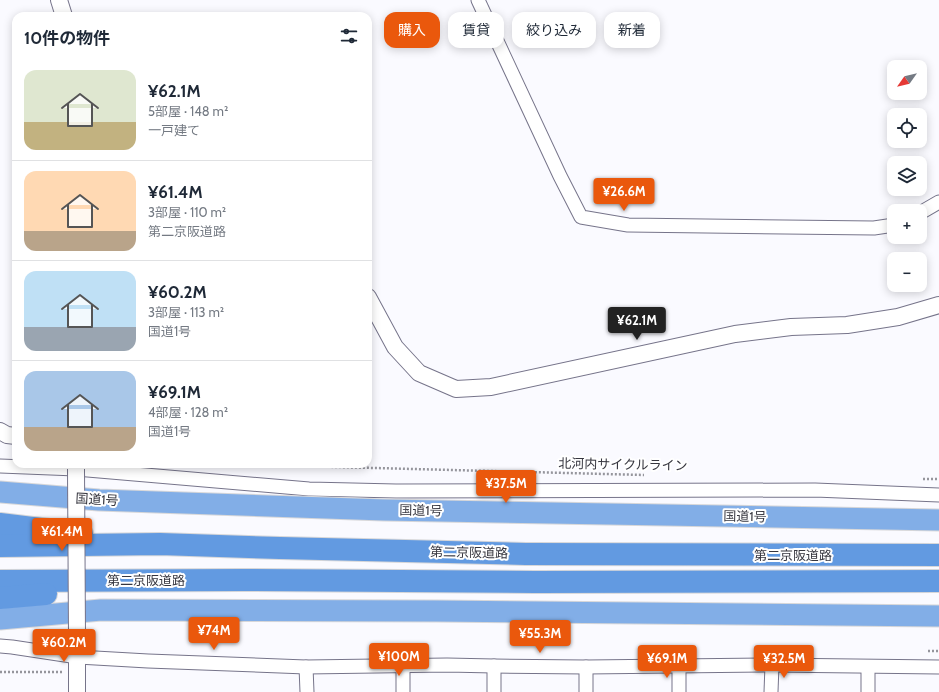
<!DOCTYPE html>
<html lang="ja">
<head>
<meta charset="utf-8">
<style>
	:root { --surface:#fff; --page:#f6f6f7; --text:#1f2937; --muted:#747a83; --line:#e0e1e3; --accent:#ea580c }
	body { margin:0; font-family:Cabin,"Noto Sans JP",sans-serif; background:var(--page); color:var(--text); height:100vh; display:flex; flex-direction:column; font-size:15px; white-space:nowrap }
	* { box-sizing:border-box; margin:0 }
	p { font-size:13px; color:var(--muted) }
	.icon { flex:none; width:22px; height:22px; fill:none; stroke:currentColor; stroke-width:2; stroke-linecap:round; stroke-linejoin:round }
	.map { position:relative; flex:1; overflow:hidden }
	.side { position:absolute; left:12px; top:12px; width:360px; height:456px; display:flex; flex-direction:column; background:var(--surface); border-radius:12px; box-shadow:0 2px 10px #0003 }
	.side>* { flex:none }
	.top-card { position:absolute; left:384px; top:12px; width:380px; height:36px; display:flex; gap:8px }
	.needle { width:26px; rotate:236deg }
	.tools { position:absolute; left:887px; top:60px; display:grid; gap:8px }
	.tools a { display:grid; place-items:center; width:40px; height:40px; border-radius:8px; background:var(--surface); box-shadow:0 2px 10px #0003; font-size:20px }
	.price { position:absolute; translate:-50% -34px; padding:0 9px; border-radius:4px; background:var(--accent); color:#fff; font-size:13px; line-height:26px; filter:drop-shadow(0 1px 2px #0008) }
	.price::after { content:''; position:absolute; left:50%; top:24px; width:12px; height:9px; margin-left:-6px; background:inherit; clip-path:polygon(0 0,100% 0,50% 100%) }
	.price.current { background:#222; color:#fff }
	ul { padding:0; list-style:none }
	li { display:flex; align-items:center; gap:12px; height:100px; padding:0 12px }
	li+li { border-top:1px solid var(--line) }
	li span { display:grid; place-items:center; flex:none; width:112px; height:80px; border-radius:12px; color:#555 }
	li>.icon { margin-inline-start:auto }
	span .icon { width:48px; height:48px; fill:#fffc; stroke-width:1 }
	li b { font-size:17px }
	h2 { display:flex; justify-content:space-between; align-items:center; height:48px; padding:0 12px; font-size:17px }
	.tag { padding:0 14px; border-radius:12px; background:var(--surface); box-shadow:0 2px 10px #0003; font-size:14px; line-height:36px }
	.tag.current { background:var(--accent); color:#fff }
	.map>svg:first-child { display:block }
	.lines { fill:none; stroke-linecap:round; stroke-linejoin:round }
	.minor-casing { stroke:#76748a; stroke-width:15 }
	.tertiary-casing { stroke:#76748a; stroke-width:18 }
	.trunk-casing { stroke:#d7d7d9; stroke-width:23 }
	.motorway-casing { stroke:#d7d7d9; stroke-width:24 }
	.path { stroke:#95959c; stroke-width:2.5; stroke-dasharray:2 2; stroke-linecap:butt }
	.minor { stroke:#fff; stroke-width:13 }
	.tertiary { stroke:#fff; stroke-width:16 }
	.trunk { stroke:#82aee7; stroke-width:21 }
	.motorway { stroke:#629ae1; stroke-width:22 }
	.tertiary-bridge-casing { stroke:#76748a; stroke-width:18; stroke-linecap:butt }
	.tertiary-bridge { stroke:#fff; stroke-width:16 }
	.labels { text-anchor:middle; stroke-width:4; stroke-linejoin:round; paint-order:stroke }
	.street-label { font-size:13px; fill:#36363f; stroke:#fff }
</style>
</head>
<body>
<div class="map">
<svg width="939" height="692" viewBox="0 0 939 692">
	<rect width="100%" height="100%" fill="#fafaff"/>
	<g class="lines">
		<defs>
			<g id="minor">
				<polyline points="478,0 560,176 581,217 628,225 874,228 894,225"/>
				<polyline points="920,213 939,202"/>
				<polyline points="0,466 76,469 309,489 396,491 815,490 939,495"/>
				<polyline points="0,646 12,647 78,657 148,661 306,667 447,665 494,666 586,667 772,665 939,667"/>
				<polyline points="679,666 679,692"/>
				<polyline points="306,667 307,692"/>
				<polyline points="403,692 403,665"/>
				<polyline points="494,692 494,666"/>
				<polyline points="586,692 586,667"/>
				<polyline points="771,692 772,665"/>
				<polyline points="868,692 868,667"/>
			</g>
			<g id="tertiary">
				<polyline points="59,0 64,16"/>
				<polyline points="368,297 395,347 419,373 456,389 491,387 735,334 791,327 847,325 898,317 939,305"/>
				<polyline points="0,431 7,435 16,436"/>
				<polyline points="77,634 77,692"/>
			</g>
			<g id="trunk">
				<polyline points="0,492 99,500 384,510 939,520"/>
				<polyline points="0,619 101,610 436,611 939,616"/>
			</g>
			<g id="motorway">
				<polyline points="0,524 82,534"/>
				<polyline points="0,546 160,544 280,548 526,554 939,555"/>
				<polyline points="0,581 242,580 535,582 939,581"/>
				<polyline points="0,598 46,594"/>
			</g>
		</defs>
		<use href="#minor" class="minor-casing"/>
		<use href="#tertiary" class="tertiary-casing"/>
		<use href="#trunk" class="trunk-casing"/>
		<use href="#motorway" class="motorway-casing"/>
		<g class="path">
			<polyline points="259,464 298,466 644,475"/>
			<polyline points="923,479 939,479"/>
			<polyline points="928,651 939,651"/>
			<polyline points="0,672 62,672"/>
		</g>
		<use href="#minor" class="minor"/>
		<use href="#tertiary" class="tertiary"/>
		<use href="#trunk" class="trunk"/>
		<use href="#motorway" class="motorway"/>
		<defs>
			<polyline id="tertiary-bridge" points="76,469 77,634"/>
		</defs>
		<use href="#tertiary-bridge" class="tertiary-bridge-casing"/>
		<use href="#tertiary-bridge" class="tertiary-bridge"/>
	</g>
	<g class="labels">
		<g class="street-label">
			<text transform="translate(623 464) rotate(1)" y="5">北河内サイクルライン</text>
			<text transform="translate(97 499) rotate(3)" y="5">国道1号</text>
			<text transform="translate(421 510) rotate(1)" y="5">国道1号</text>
			<text transform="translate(745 516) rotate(1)" y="5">国道1号</text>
			<text transform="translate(469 552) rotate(1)" y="5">第二京阪道路</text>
			<text x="793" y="560">第二京阪道路</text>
			<text x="146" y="585">第二京阪道路</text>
		</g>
	</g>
</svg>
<div class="tools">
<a><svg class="needle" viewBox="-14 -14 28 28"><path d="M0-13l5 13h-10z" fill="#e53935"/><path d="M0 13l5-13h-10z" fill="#747a83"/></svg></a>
<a><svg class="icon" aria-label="locate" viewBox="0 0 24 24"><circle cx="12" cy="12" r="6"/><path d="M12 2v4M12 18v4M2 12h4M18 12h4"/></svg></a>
<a><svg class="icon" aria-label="layers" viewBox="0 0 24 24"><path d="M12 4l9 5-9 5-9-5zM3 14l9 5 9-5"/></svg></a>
<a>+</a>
<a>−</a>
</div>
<b class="price" style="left:624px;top:212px">¥26.6M</b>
<b class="price current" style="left:637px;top:341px">¥62.1M</b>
<b class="price" style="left:506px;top:504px">¥37.5M</b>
<b class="price" style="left:62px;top:552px">¥61.4M</b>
<b class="price" style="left:214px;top:651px">¥74M</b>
<b class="price" style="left:540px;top:654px">¥55.3M</b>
<b class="price" style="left:64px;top:663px">¥60.2M</b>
<b class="price" style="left:399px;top:677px">¥100M</b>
<b class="price" style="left:667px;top:679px">¥69.1M</b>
<b class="price" style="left:784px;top:679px">¥32.5M</b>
<div class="top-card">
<a class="tag current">購入</a>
<a class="tag">賃貸</a>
<a class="tag">絞り込み</a>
<a class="tag">新着</a>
</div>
<section class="side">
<h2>10件の物件<svg class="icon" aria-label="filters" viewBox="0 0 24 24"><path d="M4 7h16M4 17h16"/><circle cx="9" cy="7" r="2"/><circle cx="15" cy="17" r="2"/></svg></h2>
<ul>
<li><span style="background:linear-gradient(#dfe7d0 65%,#c2b280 0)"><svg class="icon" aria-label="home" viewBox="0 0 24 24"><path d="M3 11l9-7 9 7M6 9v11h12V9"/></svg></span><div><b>¥62.1M</b><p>5部屋 · 148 m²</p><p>一戸建て</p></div></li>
<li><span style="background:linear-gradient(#ffd9b3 75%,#b9a48a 0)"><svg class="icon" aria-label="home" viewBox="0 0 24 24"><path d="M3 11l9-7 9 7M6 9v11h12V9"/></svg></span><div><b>¥61.4M</b><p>3部屋 · 110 m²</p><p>第二京阪道路</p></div></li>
<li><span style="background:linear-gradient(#bfe0f5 70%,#9aa5b1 0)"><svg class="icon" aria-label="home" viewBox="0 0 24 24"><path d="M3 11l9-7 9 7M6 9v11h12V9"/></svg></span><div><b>¥60.2M</b><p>3部屋 · 113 m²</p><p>国道1号</p></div></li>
<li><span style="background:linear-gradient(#a9c7e8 70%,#b9a48a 0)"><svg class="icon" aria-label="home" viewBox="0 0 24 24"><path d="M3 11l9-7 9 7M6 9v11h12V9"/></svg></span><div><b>¥69.1M</b><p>4部屋 · 128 m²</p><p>国道1号</p></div></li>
</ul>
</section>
</div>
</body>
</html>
